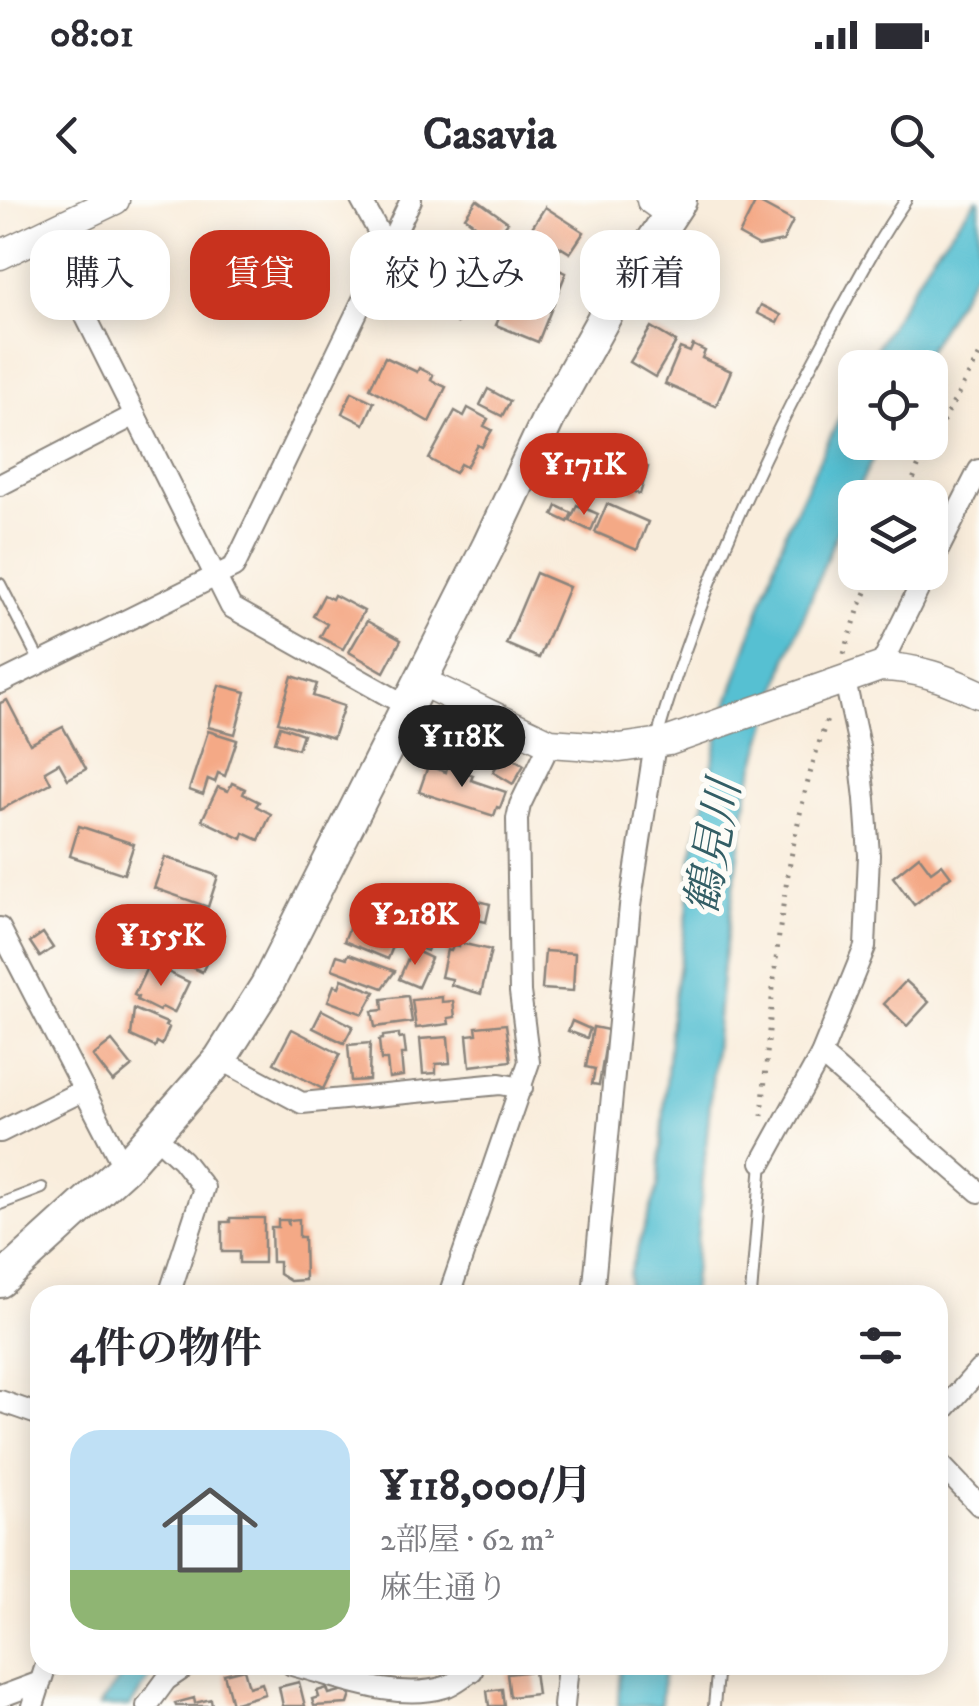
<!DOCTYPE html>
<html lang="ja">
<head>
<meta charset="utf-8">
<style>
	:root { --surface:#fff; --page:#f7f7f7; --text:#2b2b33; --muted:#7c7c81; --accent:#c8321e }
	body { margin:0; font-family:"IM FELL DW Pica","Noto Serif JP",serif; background:var(--page); color:var(--text); height:100vh; display:flex; flex-direction:column; font-size:38px; white-space:nowrap }
	* { box-sizing:border-box; margin:0 }
	p { font-size:32px; color:var(--muted) }
	.icon { flex:none; width:55px; height:55px; fill:none; stroke:currentColor; stroke-width:2; stroke-linecap:round; stroke-linejoin:round }
	.map { position:relative; flex:1; overflow:hidden }
	.side { position:absolute; left:30px; top:1085px; width:918px; height:390px; display:flex; flex-direction:column; background:var(--surface); border-radius:30px; box-shadow:0 5px 25px #0003 }
	.side>* { flex:none }
	.hud { position:absolute; left:30px; top:30px; width:920px; height:90px; display:flex; gap:20px }
	.fabs { position:absolute; left:838px; top:150px; display:grid; gap:20px }
	.fabs a { display:grid; place-items:center; width:110px; height:110px; border-radius:20px; background:var(--surface); box-shadow:0 5px 25px #0003; font-size:50px }
	.price { position:absolute; translate:-50% -85px; padding:0 22px; border-radius:35px; background:var(--accent); color:#fff; font-size:32px; line-height:65px; filter:drop-shadow(0 2px 5px #0008) }
	.price::after { content:''; position:absolute; left:50%; top:60px; width:30px; height:22px; margin-left:-15px; background:inherit; clip-path:polygon(0 0,100% 0,50% 100%) }
	.price.selected { background:#222; color:#fff }
	ul { padding:0; list-style:none }
	li { display:flex; align-items:center; gap:30px; height:250px; padding:0 40px }
	li span { display:grid; place-items:center; flex:none; width:280px; height:200px; border-radius:30px; color:#555 }
	li>.icon { margin-inline-start:auto }
	span .icon { width:120px; height:120px; fill:#fffc; stroke-width:1 }
	li b { font-size:42px }
	h2 { display:flex; justify-content:space-between; align-items:center; height:120px; padding:0 40px; font-size:42px }
	.tag { padding:0 35px; border-radius:30px; background:var(--surface); box-shadow:0 5px 25px #0003; font-size:35px; line-height:90px }
	.tag.selected { background:var(--accent); color:#fff }
	.status { display:flex; justify-content:space-between; align-items:center; height:70px; padding:0 50px; background:var(--surface); direction:ltr }
	.status svg { height:28px; fill:currentColor }
	header { display:flex; justify-content:space-between; align-items:center; height:130px; padding:0 40px; background:var(--surface); font-size:45px; font-weight:800 }
	.map>svg:first-child { display:block }
	.water { fill:#56c0d2; stroke:#396e77; stroke-width:2.5 }
	.building { fill:#f4a986 }
	.lines { fill:none; stroke-linecap:round; stroke-linejoin:round }
	.lane-casing { stroke:#8a847c; stroke-width:14 }
	.street-casing { stroke:#8a847c; stroke-width:24 }
	.secondary-casing { stroke:#8a847c; stroke-width:31 }
	.primary-casing { stroke:#8a847c; stroke-width:36 }
	.path { stroke:#8a847c; stroke-width:5; stroke-dasharray:2.5 8; stroke-linecap:butt }
	.lane { stroke:#fff; stroke-width:10 }
	.street { stroke:#fff; stroke-width:20 }
	.secondary { stroke:#fff; stroke-width:28 }
	.primary { stroke:#fff; stroke-width:32 }
	.labels { text-anchor:middle; stroke-width:10; stroke-linejoin:round; paint-order:stroke }
	.water-label { font-size:45px; font-style:italic; fill:#335e65; stroke:#fdfcf7 }
</style>
</head>
<body>
<div class="status"><b>08:01</b><svg viewBox="0 0 49 12"><path d="M0 12V9h3v3zM5 12V6h3v6zM10 12V3h3v9zM15 12V0h3v12zM26 1h20v11H26zM47 4h2v5h-2z"/></svg></div>
<header><svg class="icon" aria-label="back" viewBox="0 0 24 24"><path d="M15 5l-7 7 7 7"/></svg>Casavia<svg class="icon" aria-label="search" viewBox="0 0 24 24"><circle cx="10" cy="10" r="6"/><path d="M15 15l6 6"/></svg></header>
<div class="map">
<svg width="979" height="1506" viewBox="0 0 979 1506">
	<rect width="100%" height="100%" fill="#fdfcf7"/>
	<filter id="ink" filterUnits="userSpaceOnUse"><feTurbulence type="fractalNoise" baseFrequency=".01" numOctaves="2"/><feDisplacementMap in="SourceGraphic" scale="20" xChannelSelector="R" yChannelSelector="G"/><feConvolveMatrix kernelMatrix="1 2 1 2 8 2 1 2 1" color-interpolation-filters="sRGB"/></filter>
	<filter id="wash" filterUnits="userSpaceOnUse"><feTurbulence type="fractalNoise" baseFrequency=".0048" numOctaves="4" result="noise"/><feDisplacementMap in="SourceGraphic" scale="40" xChannelSelector="R" yChannelSelector="G"/><feGaussianBlur stdDeviation="2.25" result="paint"/><feColorMatrix in="noise" values="0 0 0 0 0 0 0 0 0 0 0 0 0 0 0 0 0 1.4 0 .05"/><feComposite in="paint" operator="in"/></filter>
	<g filter="url(#wash)">
		<rect width="100%" height="100%" fill="#f9eddc"/>
		<g class="water">
			<polygon points="976,0 979,0 979,65 918,167 865,167 932,55"/>
			<polygon points="855,185 855,242 881,243 842,320 786,461 748,590 723,764 692,1095 627,1095 629,1073 658,987 672,810 687,713 692,656 723,517 787,328"/>
			<polygon points="130,1465 159,1465 130,1506 99,1506"/>
			<polygon points="620,1465 664,1465 661,1506 618,1506"/>
		</g>
		<g id="blocks">
			<g class="building">
				<polygon points="477,0 508,22 494,40 465,17"/>
				<polygon points="756,1 793,21 783,41 759,46 739,35"/>
				<polygon points="545,7 584,32 570,53 531,29"/>
				<polygon points="528,57 566,73 538,142 496,125 506,102 498,99 512,62 524,67"/>
				<polygon points="426,84 466,104 457,123 417,103"/>
				<polygon points="761,105 781,115 777,123 757,113"/>
				<polygon points="651,127 676,142 655,177 630,162"/>
				<polygon points="693,145 705,151 702,158 731,171 716,206 665,184 680,148 690,152"/>
				<polygon points="385,157 417,172 419,168 433,175 431,180 446,187 429,222 370,188"/>
				<polygon points="488,189 510,201 502,216 480,205"/>
				<polygon points="352,192 374,202 364,224 342,213"/>
				<polygon points="468,208 488,219 484,226 492,230 482,247 478,245 466,267 460,264 455,273 429,259 455,211 464,216"/>
				<polygon points="588,248 615,256 616,249 629,253 626,261 648,267 640,294 580,275"/>
				<polygon points="607,304 648,322 637,350 595,332"/>
				<polygon points="577,305 598,314 591,331 570,321"/>
				<polygon points="557,306 572,313 568,322 553,315"/>
				<polygon points="536,373 569,387 539,458 506,444"/>
				<polygon points="324,395 332,399 334,395 364,411 343,449 320,437 327,424 313,416"/>
				<polygon points="367,421 401,440 384,472 349,452"/>
				<polygon points="292,476 317,484 313,496 344,506 333,538 278,522"/>
				<polygon points="219,485 246,492 235,534 208,527"/>
				<polygon points="7,500 30,544 63,527 86,569 68,579 59,563 45,571 51,583 0,610 0,503"/>
				<polygon points="280,526 303,534 298,549 275,542"/>
				<polygon points="208,531 237,540 225,576 218,573 215,582 208,579 203,595 189,590"/>
				<polygon points="504,553 524,565 513,584 493,572"/>
				<polygon points="428,566 446,572 447,567 473,575 471,580 506,592 500,608 497,607 494,616 419,592"/>
				<polygon points="232,583 245,589 243,594 259,602 256,606 271,614 259,640 244,633 242,639 202,620 218,587 228,591"/>
				<polygon points="79,626 134,644 124,674 70,656"/>
				<polygon points="919,656 931,672 942,664 951,676 914,705 893,677"/>
				<polygon points="165,657 218,676 208,707 154,688"/>
				<polygon points="444,692 490,704 486,722 440,711"/>
				<polygon points="356,711 400,729 388,759 344,741"/>
				<polygon points="158,716 216,743 202,772 145,745"/>
				<polygon points="421,727 435,732 427,751 414,746"/>
				<polygon points="43,733 53,748 40,757 30,742"/>
				<polygon points="460,743 491,750 481,794 451,785 452,779 441,777 447,750 451,751 453,746 459,747"/>
				<polygon points="412,749 431,758 418,787 399,779"/>
				<polygon points="545,751 575,753 573,791 542,789"/>
				<polygon points="349,754 395,771 383,788 332,769 337,755 347,758"/>
				<polygon points="149,763 189,782 174,813 162,807 159,811 137,800 138,797 134,795"/>
				<polygon points="342,779 375,792 363,814 328,801 334,785 339,787"/>
				<polygon points="906,781 929,802 907,826 884,804"/>
				<polygon points="408,796 412,822 375,827 372,811 383,810 382,799"/>
				<polygon points="442,797 442,802 453,801 455,817 448,818 449,824 416,828 412,800"/>
				<polygon points="134,809 167,823 165,826 169,828 162,845 157,842 155,847 131,836"/>
				<polygon points="322,810 353,826 344,843 313,828"/>
				<polygon points="572,821 590,829 587,838 568,831"/>
				<polygon points="506,824 511,861 470,866 467,835 477,834 476,827"/>
				<polygon points="593,827 608,830 599,885 592,884 595,869 586,867"/>
				<polygon points="292,829 340,854 323,889 274,863"/>
				<polygon points="399,834 399,839 404,838 406,854 401,854 403,876 389,878 387,860 381,860 379,840 383,839 383,836"/>
				<polygon points="448,837 450,863 436,864 436,873 423,874 420,839"/>
				<polygon points="112,841 132,866 113,882 93,856"/>
				<polygon points="370,843 369,880 351,881 348,845"/>
				<polygon points="230,1018 264,1018 264,1063 239,1063 239,1052 222,1052 222,1022 230,1022"/>
				<polygon points="299,1019 299,1037 304,1037 305,1080 290,1081 279,1074 279,1062 272,1062 271,1027 278,1027 278,1020 287,1020 289,1026 288,1020"/>
				<polygon points="244,1469 249,1487 262,1483 265,1494 232,1504 224,1474"/>
				<polygon points="534,1471 537,1494 510,1497 507,1474"/>
				<polygon points="299,1482 305,1506 283,1506 279,1487"/>
				<polygon points="327,1488 329,1494 344,1490 351,1495 348,1504 314,1506 312,1499 319,1497 317,1491"/>
				<polygon points="502,1489 504,1506 489,1506 487,1491"/>
				<polygon points="194,1498 195,1503 211,1499 212,1506 176,1506 175,1503"/>
			</g>
		</g>
	</g>
	<g filter="url(#ink)">
		<use href="#blocks" fill-opacity="0" stroke="#8a847c" stroke-width="2.5"/>
		<g class="lines">
			<defs>
				<g id="lane">
					<polyline points="0,384 40,462"/>
					<path d="M657,538C697,399 760,258 829,132C853,88 877,41 906,0"/>
					<polyline points="0,1004 42,988"/>
					<polyline points="751,1095 762,962"/>
					<polyline points="714,1506 718,1465"/>
				</g>
				<g id="street">
					<polyline points="361,0 388,49"/>
					<polyline points="45,35 231,407 407,506"/>
					<polyline points="0,285 135,215"/>
					<polyline points="930,366 979,270"/>
					<polyline points="880,467 927,372"/>
					<polyline points="0,483 234,367 411,0"/>
					<polyline points="0,728 124,968"/>
					<polyline points="821,855 979,992"/>
					<polyline points="220,859 302,903 500,884 522,888"/>
					<polyline points="0,932 84,890"/>
					<polyline points="155,935 182,960 204,988 169,1095"/>
					<polyline points="762,962 821,855 865,747 869,655 865,599 859,546 845,481"/>
					<polyline points="449,1095 529,862 520,792 517,619 520,605 550,543"/>
					<polyline points="593,1095 630,706 655,544"/>
					<polyline points="0,1201 40,1215"/>
					<polyline points="938,1216 979,1170"/>
					<polyline points="938,1262 979,1305"/>
					<path d="M292,1465C338,1477 397,1502 445,1487C455,1484 463,1476 472,1471"/>
					<polyline points="0,1497 40,1482"/>
					<polyline points="33,1506 46,1465"/>
					<polyline points="147,1506 166,1480 188,1465"/>
					<polyline points="564,1506 568,1465"/>
				</g>
				<g id="secondary">
					<polyline points="651,0 669,13"/>
					<polyline points="0,55 115,0"/>
					<path d="M420,481L550,543L620,548L669,541L880,467C917,467 946,479 979,494"/>
				</g>
				<polyline id="primary" points="0,1081 124,968 220,859 267,785 489,345 550,215 611,105 680,0"/>
			</defs>
			<use href="#lane" class="lane-casing"/>
			<use href="#street" class="street-casing"/>
			<use href="#secondary" class="secondary-casing"/>
			<use href="#primary" class="primary-casing"/>
			<g class="path">
				<polyline points="906,298 918,267 979,156"/>
				<polyline points="844,454 859,408 875,372"/>
				<path d="M762,916C773,780 782,644 829,514"/>
			</g>
			<use href="#lane" class="lane"/>
			<use href="#street" class="street"/>
			<use href="#secondary" class="secondary"/>
			<use href="#primary" class="primary"/>
		</g>
	</g>
	<g class="labels">
		<g class="water-label">
			<text transform="translate(712 647) rotate(-80)" y="16">鶴見川</text>
		</g>
	</g>
</svg>
<div class="fabs">
<a><svg class="icon" aria-label="locate" viewBox="0 0 24 24"><circle cx="12" cy="12" r="6"/><path d="M12 2v4M12 18v4M2 12h4M18 12h4"/></svg></a>
<a><svg class="icon" aria-label="layers" viewBox="0 0 24 24"><path d="M12 4l9 5-9 5-9-5zM3 14l9 5 9-5"/></svg></a>
</div>
<b class="price" style="left:584px;top:318px">¥171K</b>
<b class="price selected" style="left:462px;top:590px">¥118K</b>
<b class="price" style="left:415px;top:768px">¥218K</b>
<b class="price" style="left:161px;top:789px">¥155K</b>
<div class="hud">
<a class="tag">購入</a>
<a class="tag selected">賃貸</a>
<a class="tag">絞り込み</a>
<a class="tag">新着</a>
</div>
<section class="side">
<h2>4件の物件<svg class="icon" aria-label="filters" viewBox="0 0 24 24"><path d="M4 7h16M4 17h16"/><circle cx="9" cy="7" r="2"/><circle cx="15" cy="17" r="2"/></svg></h2>
<ul>
<li><span style="background:linear-gradient(#bfe0f5 70%,#8fb573 0)"><svg class="icon" aria-label="home" viewBox="0 0 24 24"><path d="M3 11l9-7 9 7M6 9v11h12V9"/></svg></span><div><b>¥118,000/月</b><p>2部屋 · 62 m²</p><p>麻生通り</p></div></li>
</ul>
</section>
</div>
</body>
</html>
